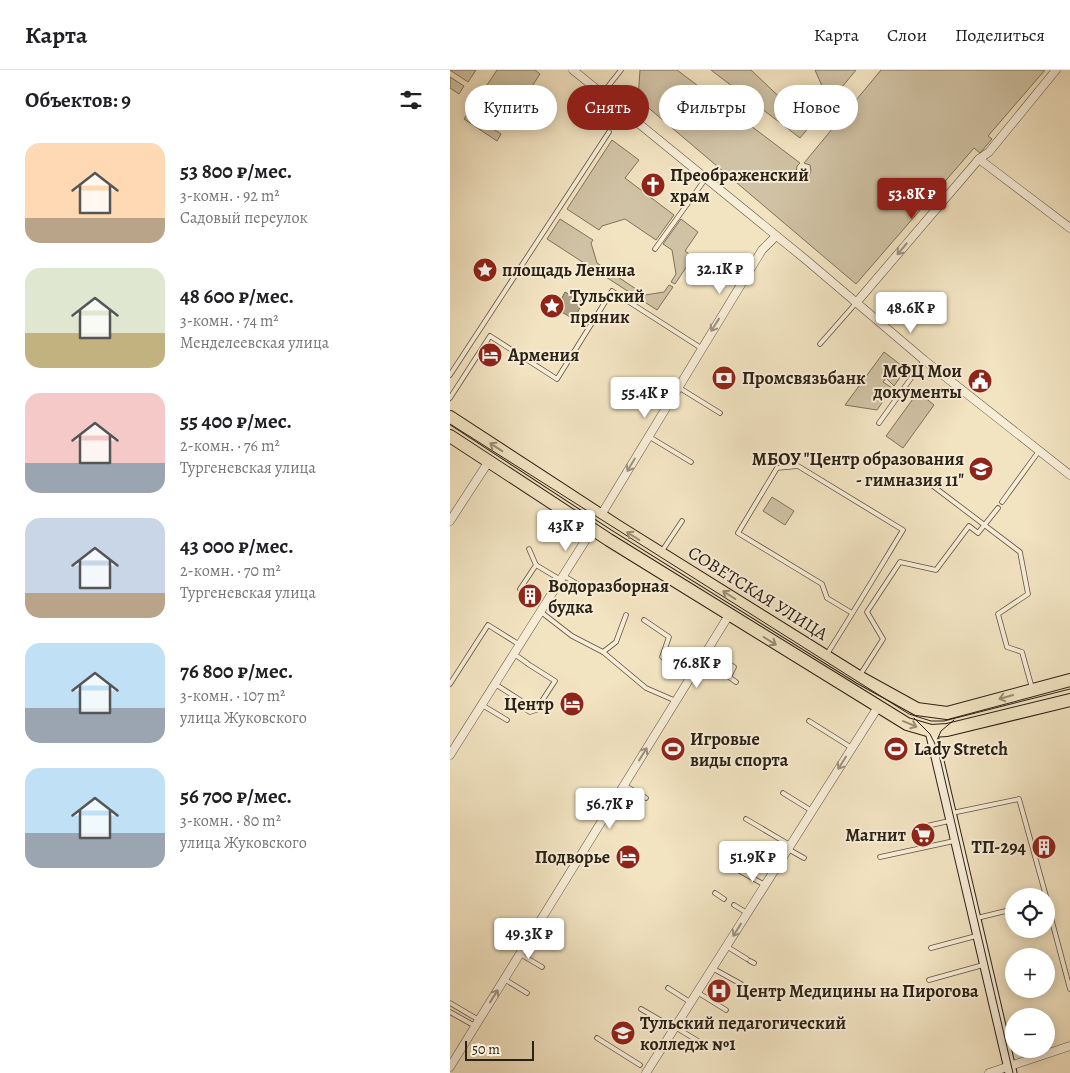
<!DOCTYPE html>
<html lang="ru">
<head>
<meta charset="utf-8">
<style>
	:root { --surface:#fff; --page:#f2f2f2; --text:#202124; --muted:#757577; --line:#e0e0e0; --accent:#8f2418 }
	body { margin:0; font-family:Alegreya,serif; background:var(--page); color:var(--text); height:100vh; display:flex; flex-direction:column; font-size:19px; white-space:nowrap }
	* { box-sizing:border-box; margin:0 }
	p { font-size:16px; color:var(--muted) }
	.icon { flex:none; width:28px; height:28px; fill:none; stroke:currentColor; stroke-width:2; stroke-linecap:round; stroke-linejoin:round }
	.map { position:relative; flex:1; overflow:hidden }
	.side { display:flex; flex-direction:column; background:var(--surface); width:450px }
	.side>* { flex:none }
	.hud { position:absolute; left:15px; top:15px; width:475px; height:45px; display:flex; gap:10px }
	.tools { position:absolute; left:555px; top:818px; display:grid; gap:10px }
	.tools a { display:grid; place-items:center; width:50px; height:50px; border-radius:50%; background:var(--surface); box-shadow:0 2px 12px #0003; font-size:25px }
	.scale { position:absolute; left:15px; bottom:12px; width:69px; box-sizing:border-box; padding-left:5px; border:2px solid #2b2115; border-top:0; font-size:14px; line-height:18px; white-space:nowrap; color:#2b2115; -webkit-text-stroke:4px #f7edd7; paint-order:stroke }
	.price { position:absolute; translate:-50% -42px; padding:0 11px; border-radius:5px; background:#fff; color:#222; font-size:16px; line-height:32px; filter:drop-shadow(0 1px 2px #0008) }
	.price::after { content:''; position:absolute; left:50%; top:30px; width:15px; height:11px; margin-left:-8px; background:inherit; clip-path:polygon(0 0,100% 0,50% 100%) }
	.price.on { background:var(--accent); color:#fff }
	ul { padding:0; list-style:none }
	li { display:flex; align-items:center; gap:15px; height:125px; padding:0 25px }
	li span { display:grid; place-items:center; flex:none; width:140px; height:100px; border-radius:15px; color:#555 }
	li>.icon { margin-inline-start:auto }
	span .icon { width:60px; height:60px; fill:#fffc; stroke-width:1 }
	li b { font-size:21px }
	h2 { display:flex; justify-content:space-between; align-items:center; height:60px; padding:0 25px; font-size:21px }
	.pill { padding:0 18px; border-radius:22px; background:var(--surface); box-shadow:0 2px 12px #0003; font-size:18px; line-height:45px }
	.pill.on { background:var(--accent); color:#fff }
	header { display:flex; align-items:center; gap:30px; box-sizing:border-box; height:70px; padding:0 25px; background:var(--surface); border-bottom:1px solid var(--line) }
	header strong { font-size:24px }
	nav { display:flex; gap:28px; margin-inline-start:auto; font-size:18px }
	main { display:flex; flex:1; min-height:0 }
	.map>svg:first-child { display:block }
	.green { fill:#d0c2a4; stroke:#7e725c }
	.water { fill:#aea187; stroke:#7a6e59 }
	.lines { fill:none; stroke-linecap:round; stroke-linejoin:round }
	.service-casing { stroke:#5d5240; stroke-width:5.5 }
	.minor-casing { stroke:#5d5240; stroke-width:9 }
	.secondary-casing { stroke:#2b2115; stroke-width:13 }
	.primary-casing { stroke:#2b2115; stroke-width:14 }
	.service { stroke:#f7edd7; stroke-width:4 }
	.minor { stroke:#f7edd7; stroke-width:8 }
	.secondary { stroke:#f7edd7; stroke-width:11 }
	.primary { stroke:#f2e3c1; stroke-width:12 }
	.tram { stroke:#2b2115; stroke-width:1 }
	.oneway { stroke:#9b9180 }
	.oneway2 { stroke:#988c74 }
	.labels { text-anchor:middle; stroke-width:4; stroke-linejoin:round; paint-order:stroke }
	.poi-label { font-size:18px; font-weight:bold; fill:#2b2115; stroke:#f7edd7; text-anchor:start }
	.street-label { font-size:18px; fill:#2b2115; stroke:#f7edd7 }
</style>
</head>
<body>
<header>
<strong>Карта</strong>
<nav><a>Карта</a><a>Слои</a><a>Поделиться</a></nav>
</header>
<main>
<section class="side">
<h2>Объектов: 9<svg class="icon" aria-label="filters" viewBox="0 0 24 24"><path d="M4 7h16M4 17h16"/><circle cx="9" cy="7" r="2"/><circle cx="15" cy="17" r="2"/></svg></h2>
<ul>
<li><span style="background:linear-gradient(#ffd9b3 75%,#b9a48a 0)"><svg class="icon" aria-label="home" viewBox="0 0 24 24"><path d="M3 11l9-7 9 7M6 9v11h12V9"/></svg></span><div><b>53 800 ₽/мес.</b><p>3-комн. · 92 m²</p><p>Садовый переулок</p></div></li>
<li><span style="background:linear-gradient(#dfe7d0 65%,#c2b280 0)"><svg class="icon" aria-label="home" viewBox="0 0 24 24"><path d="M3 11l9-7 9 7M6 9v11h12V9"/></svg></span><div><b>48 600 ₽/мес.</b><p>3-комн. · 74 m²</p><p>Менделеевская улица</p></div></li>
<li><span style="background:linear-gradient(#f6c9c9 70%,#9aa5b1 0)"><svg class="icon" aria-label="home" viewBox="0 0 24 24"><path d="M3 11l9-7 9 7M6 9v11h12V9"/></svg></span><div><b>55 400 ₽/мес.</b><p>2-комн. · 76 m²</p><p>Тургеневская улица</p></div></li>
<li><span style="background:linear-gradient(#c9d6e8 75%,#b9a48a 0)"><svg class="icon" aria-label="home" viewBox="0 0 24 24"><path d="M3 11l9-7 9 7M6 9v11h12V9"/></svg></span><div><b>43 000 ₽/мес.</b><p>2-комн. · 70 m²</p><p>Тургеневская улица</p></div></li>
<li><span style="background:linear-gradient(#bfe0f5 65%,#9aa5b1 0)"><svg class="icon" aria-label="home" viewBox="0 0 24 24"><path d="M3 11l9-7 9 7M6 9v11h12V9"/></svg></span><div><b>76 800 ₽/мес.</b><p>3-комн. · 107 m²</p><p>улица Жуковского</p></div></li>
<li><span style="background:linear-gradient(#bfe0f5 65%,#9aa5b1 0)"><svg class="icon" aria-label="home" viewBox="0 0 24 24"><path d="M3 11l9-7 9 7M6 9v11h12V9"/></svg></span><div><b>56 700 ₽/мес.</b><p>3-комн. · 80 m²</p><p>улица Жуковского</p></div></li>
</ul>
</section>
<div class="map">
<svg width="620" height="1003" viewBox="0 0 620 1003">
	<rect width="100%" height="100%" fill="#f2e3c1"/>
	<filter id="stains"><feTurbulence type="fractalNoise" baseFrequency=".004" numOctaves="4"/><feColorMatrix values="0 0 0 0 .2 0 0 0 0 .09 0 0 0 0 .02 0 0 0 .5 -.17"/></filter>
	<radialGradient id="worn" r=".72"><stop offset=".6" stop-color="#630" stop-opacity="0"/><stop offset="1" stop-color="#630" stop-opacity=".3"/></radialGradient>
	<g class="green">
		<polygon points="0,0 26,0 18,12"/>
		<polygon points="47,0 85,0 90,4 65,42 33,21"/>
		<polygon points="190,0 227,0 350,93 347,96 346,102 349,107 354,108 359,106 361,101 360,95 354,93 431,0 595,0 538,66 542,69 530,83 524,78 406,214 188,29"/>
		<polygon points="261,0 301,0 342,39 372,16 365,0 406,0 350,68"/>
		<polygon points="0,7 14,16 9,24 0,18"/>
		<polygon points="29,26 62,47 57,55 24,33"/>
		<polygon points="18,43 51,64 47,71 14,49"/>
		<polygon points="162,70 189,90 175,108 224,145 206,170 175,149 152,156 149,160 117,139"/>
		<polygon points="110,149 143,170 141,173 147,193 195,225 214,222 219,215 223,217 207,240 97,169"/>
		<polygon points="231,149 248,162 235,181 243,187 225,214 221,212 226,204 222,180 213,174"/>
		<polygon points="434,282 456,299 444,316 436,308 433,312 442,318 427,340 395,335"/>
		<polygon points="468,322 484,335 453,378 436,366"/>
		<polygon points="322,427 344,441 335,455 313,441"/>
	</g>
	<polygon class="water" points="115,222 133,232 124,249 106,239"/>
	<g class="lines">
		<defs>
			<g id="service">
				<polyline points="152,24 171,0"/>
				<polyline points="205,179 256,108"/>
				<polyline points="370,274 406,233"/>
				<polyline points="0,305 159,62"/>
				<polyline points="228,317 270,343"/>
				<polyline points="0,328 40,266 107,309 162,221 251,278"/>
				<polyline points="429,353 474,290"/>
				<polyline points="198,366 241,392"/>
				<polyline points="483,416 570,482 578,524 548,544 557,577 572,582 582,618"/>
				<polyline points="552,432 589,381"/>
				<polyline points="79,479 86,495"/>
				<polyline points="212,481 232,451"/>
				<polyline points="114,506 136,519"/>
				<polyline points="70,519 86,495 111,510"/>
				<polyline points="91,542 122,566 153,582 196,618 226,631"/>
				<polyline points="194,550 219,567 212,587 242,606"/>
				<polyline points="257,581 284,597 279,607 286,612"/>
				<polyline points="153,582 166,572 176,545"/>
				<polyline points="64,584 77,593"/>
				<path d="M377,584C403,543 428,501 453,460L348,396L327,398L288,463L372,514L377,528L402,543"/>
				<polyline points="410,605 433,569 417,542 450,492 486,500 519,456 528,463 548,438"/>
				<polyline points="0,614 38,555 70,575"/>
				<polyline points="45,614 70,630 67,634 80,642 86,640 105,611 78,594"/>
				<polyline points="32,635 57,650"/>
				<polyline points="359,651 402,678"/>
				<polyline points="174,715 196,728"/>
				<polyline points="333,723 362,741"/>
				<polyline points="502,743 569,729 596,826"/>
				<polyline points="296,749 340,775"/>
				<polyline points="468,758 499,751"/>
				<polyline points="338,779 354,788"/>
				<polyline points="430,787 504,771"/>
				<polyline points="279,795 315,815"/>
				<polyline points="265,823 274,829"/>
				<polyline points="596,829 620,919"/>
				<polyline points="284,835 297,843"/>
				<polyline points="527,848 564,839"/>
				<polyline points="276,876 297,889"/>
				<polyline points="481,878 526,866"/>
				<polyline points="70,884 92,897"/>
				<polyline points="300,891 304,893"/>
				<polyline points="262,898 291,914"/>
				<polyline points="54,909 77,923"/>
				<polyline points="479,910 533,895"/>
				<polyline points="218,918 240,932"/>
				<polyline points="247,922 276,940"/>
				<polyline points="0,933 29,950"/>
				<polyline points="191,939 224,958"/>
				<polyline points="0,942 25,956"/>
				<polyline points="225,957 253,974"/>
				<polyline points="147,968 190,995"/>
			</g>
			<g id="minor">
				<polyline points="123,0 355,189 474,290 620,405"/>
				<polyline points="529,89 620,158"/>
				<polyline points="406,233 529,89 539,82 606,0"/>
				<polyline points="151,445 312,180 326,166"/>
				<polyline points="0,451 39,391"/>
				<polyline points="0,685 142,460"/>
				<polyline points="0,997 279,545"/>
				<polyline points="196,1003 428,637"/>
				<polyline points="539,1003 620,976"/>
			</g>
			<polyline id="secondary" points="481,661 561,1003"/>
			<g id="primary">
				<polyline points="0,347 167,456 409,607 467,639 497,643 620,610"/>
				<polyline points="0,366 159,470 457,654 481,661 497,660 620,630"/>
			</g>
		</defs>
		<use href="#service" class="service-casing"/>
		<use href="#minor" class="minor-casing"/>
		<use href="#secondary" class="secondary-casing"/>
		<use href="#primary" class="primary-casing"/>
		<use href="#service" class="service"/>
		<use href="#minor" class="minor"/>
		<use href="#secondary" class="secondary"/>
		<use href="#primary" class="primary"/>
		<g class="tram">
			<polyline points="0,354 459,644 481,651 494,651 620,619"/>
			<polyline points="464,648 480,664 488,680 563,1003"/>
			<polyline points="484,677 491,661 504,650"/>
		</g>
	</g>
	<defs><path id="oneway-shaft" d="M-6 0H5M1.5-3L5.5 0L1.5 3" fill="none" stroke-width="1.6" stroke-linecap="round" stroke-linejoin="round" transform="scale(1.25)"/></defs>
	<g class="oneway">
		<use href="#oneway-shaft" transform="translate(452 179) rotate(130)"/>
		<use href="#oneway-shaft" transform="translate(265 255) rotate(122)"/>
		<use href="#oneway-shaft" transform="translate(181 395) rotate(121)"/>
		<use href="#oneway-shaft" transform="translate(193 684) rotate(-58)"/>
		<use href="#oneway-shaft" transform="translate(392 693) rotate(122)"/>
		<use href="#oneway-shaft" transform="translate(287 860) rotate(122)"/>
		<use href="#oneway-shaft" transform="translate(44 926) rotate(-58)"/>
	</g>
	<g class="oneway2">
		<use href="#oneway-shaft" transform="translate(46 377) rotate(-147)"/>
		<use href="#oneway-shaft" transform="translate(183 466) rotate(-148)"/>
		<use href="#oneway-shaft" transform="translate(279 525) rotate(-148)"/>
		<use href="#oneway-shaft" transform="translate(320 571) rotate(32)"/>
		<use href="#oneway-shaft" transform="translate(556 627) rotate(164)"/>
		<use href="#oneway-shaft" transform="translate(460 654) rotate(23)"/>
	</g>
	<defs>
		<symbol id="church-disc" viewBox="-11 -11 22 22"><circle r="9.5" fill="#8f2418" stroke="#f7edd7"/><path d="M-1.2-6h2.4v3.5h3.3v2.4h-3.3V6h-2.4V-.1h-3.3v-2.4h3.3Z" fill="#fff"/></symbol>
		<symbol id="sight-disc" viewBox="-11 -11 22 22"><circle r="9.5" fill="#8f2418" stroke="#f7edd7"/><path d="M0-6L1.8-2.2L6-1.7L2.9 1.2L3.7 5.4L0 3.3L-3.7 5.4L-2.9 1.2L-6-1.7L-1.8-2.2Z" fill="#fff"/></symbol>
		<symbol id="hotel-disc" viewBox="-11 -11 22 22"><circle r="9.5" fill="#8f2418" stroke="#f7edd7"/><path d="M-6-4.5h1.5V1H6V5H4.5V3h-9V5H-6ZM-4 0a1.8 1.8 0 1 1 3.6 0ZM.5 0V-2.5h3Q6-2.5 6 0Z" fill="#fff"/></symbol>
		<symbol id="bank-disc" viewBox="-11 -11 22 22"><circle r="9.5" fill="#8f2418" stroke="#f7edd7"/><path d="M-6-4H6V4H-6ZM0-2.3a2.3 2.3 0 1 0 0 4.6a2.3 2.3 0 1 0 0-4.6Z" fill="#fff"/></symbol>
		<symbol id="civic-disc" viewBox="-11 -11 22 22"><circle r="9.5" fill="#8f2418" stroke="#f7edd7"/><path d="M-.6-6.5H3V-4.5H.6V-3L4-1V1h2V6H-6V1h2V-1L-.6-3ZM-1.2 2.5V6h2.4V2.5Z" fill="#fff"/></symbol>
		<symbol id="school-disc" viewBox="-11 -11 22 22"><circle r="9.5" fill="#8f2418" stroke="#f7edd7"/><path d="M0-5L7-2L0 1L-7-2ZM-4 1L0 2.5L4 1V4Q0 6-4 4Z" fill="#fff"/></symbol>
		<symbol id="building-disc" viewBox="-11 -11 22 22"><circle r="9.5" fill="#8f2418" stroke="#f7edd7"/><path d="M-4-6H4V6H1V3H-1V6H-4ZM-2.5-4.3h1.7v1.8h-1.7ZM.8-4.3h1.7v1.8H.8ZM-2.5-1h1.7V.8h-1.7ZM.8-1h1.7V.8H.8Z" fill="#fff"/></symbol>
		<symbol id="stadium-disc" viewBox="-11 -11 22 22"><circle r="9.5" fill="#8f2418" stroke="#f7edd7"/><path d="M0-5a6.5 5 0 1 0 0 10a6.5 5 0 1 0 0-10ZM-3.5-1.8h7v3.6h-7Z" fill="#fff"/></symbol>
		<symbol id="supermarket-disc" viewBox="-11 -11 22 22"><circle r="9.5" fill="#8f2418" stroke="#f7edd7"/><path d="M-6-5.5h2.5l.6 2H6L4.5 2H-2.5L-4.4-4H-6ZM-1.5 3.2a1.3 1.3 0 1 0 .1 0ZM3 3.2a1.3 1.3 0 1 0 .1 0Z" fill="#fff"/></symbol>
		<symbol id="hospital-disc" viewBox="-11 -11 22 22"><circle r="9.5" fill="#8f2418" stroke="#f7edd7"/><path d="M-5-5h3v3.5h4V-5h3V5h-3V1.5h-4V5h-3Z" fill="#fff"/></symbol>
		<symbol id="university-disc" viewBox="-11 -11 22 22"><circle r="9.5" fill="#8f2418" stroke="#f7edd7"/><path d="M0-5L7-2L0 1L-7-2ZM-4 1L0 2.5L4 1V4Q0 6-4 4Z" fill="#fff"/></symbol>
	</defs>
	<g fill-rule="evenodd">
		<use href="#church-disc" x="189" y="101" width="28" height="28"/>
		<use href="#sight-disc" x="21" y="186" width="28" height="28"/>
		<use href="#sight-disc" x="88" y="222" width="28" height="28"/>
		<use href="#hotel-disc" x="26" y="271" width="28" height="28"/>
		<use href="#bank-disc" x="260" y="294" width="28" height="28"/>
		<use href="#civic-disc" x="516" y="297" width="28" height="28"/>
		<use href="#school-disc" x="517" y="385" width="28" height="28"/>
		<use href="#building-disc" x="66" y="512" width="28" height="28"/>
		<use href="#hotel-disc" x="108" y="620" width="28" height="28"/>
		<use href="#stadium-disc" x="209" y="665" width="28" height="28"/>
		<use href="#stadium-disc" x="432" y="665" width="28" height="28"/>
		<use href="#supermarket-disc" x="459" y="751" width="28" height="28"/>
		<use href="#building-disc" x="580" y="763" width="28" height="28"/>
		<use href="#hotel-disc" x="164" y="773" width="28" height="28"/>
		<use href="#hospital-disc" x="255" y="907" width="28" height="28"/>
		<use href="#university-disc" x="159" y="949" width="28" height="28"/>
	</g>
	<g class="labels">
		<g class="poi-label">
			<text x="220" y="111">Преображенский<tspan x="220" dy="21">храм</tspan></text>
			<text x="52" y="206">площадь Ленина</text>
			<text x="120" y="232">Тульский<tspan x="120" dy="21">пряник</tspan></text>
			<text x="58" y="291">Армения</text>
			<text x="512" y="307" text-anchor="end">МФЦ Мои<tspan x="512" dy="21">документы</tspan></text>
			<text x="292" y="314">Промсвязьбанк</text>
			<text x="514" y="395" text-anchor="end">МБОУ "Центр образования<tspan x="514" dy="21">- гимназия 11"</tspan></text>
			<text x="98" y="522">Водоразборная<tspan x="98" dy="21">будка</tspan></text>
			<text x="104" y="640" text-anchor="end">Центр</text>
			<text x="240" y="675">Игровые<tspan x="240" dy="21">виды спорта</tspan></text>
			<text x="464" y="685">Lady Stretch</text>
			<text x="456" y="771" text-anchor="end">Магнит</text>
			<text x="576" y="783" text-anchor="end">ТП-294</text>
			<text x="160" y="793" text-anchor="end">Подворье</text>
			<text x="286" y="927">Центр Медицины на Пирогова</text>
			<text x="190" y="959">Тульский педагогический<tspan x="190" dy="21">колледж №1</tspan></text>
		</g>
		<g class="street-label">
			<text transform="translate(308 523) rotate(32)" y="6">СОВЕТСКАЯ УЛИЦА</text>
		</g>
	</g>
	<rect width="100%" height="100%" filter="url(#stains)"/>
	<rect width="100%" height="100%" fill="url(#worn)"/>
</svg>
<div class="tools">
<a><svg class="icon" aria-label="locate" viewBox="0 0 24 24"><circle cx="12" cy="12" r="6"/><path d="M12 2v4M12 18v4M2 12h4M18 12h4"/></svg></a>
<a>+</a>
<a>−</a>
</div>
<div class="scale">50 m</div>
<b class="price on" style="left:462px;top:150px">53.8K ₽</b>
<b class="price" style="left:270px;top:225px">32.1K ₽</b>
<b class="price" style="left:461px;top:264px">48.6K ₽</b>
<b class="price" style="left:195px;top:349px">55.4K ₽</b>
<b class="price" style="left:116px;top:482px">43K ₽</b>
<b class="price" style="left:247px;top:619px">76.8K ₽</b>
<b class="price" style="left:160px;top:760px">56.7K ₽</b>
<b class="price" style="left:303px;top:813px">51.9K ₽</b>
<b class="price" style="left:79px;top:890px">49.3K ₽</b>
<div class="hud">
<a class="pill">Купить</a>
<a class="pill on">Снять</a>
<a class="pill">Фильтры</a>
<a class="pill">Новое</a>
</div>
</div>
</main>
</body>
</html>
